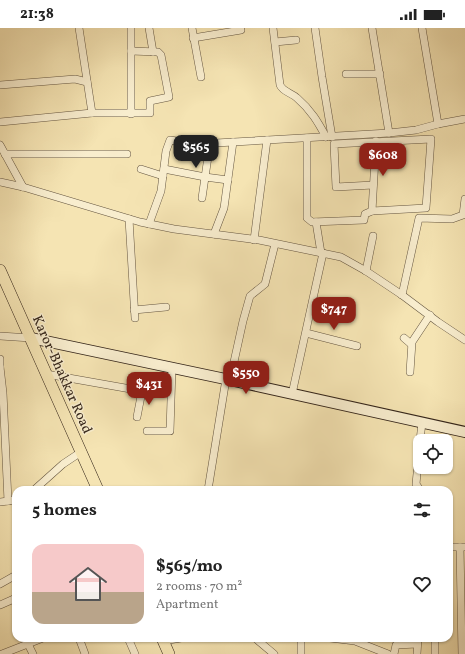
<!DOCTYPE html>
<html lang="en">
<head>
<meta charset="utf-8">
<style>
	:root { --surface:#fff; --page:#f2f2f2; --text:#222; --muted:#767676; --line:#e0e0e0; --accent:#8f2418 }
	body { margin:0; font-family:Vollkorn,serif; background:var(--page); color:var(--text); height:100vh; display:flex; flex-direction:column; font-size:15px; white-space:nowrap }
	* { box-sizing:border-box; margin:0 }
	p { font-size:13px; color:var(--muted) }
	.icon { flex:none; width:22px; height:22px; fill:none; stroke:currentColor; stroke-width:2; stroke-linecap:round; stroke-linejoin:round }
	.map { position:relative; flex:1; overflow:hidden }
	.side { position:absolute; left:12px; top:458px; width:441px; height:156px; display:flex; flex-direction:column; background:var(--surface); border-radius:12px; box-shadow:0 1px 3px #0004 }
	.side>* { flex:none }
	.buttons { position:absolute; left:413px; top:406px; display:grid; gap:8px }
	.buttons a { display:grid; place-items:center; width:40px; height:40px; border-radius:8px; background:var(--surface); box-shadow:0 1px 3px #0004; font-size:20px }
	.price { position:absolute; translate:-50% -34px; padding:0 9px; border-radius:8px; background:var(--accent); color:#fff; font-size:13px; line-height:26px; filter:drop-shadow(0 1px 2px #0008) }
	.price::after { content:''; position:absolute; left:50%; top:24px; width:12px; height:9px; margin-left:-6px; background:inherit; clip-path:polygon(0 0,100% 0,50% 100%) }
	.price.selected { background:#222; color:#fff }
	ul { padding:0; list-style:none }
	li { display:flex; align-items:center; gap:12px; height:100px; padding:0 20px }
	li+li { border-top:1px solid var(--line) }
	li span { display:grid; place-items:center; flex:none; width:112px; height:80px; border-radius:12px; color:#555 }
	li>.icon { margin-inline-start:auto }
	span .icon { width:48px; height:48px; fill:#fffc; stroke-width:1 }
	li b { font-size:17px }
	h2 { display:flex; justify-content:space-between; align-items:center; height:48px; padding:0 20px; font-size:17px }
	.status { display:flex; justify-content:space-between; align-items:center; height:28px; padding:0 20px; background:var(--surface); direction:ltr }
	.status svg { height:11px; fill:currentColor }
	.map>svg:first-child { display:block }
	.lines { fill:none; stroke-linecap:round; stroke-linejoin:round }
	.street-casing { stroke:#645540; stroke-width:8 }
	.secondary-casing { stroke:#34251a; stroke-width:12 }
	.primary-casing { stroke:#34251a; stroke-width:12 }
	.street { stroke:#f8edce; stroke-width:7 }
	.secondary { stroke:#f8edce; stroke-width:10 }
	.primary { stroke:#f5e4b3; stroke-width:11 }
	.labels { text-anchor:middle; stroke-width:3; stroke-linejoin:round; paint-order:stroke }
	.street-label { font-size:14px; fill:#34251a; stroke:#f8edce }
</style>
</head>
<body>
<div class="status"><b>21:38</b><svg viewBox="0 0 49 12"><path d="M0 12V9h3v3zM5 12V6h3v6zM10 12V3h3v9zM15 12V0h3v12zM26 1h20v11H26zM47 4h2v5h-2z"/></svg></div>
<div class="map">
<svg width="465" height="626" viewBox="0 0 465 626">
	<rect width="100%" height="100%" fill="#f5e4b3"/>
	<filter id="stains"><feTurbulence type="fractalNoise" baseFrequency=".005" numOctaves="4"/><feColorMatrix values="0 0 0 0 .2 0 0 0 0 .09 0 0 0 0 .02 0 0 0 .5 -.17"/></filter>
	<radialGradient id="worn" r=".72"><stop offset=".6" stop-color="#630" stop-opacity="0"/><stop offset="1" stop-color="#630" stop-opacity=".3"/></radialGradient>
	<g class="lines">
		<defs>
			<g id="street">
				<polyline points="79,0 92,85"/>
				<polyline points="149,0 153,24"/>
				<polyline points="192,0 201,49"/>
				<path d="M273,0L280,57C283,64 292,65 297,70C311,82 318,94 326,109"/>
				<polyline points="315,0 322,49 332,109"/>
				<polyline points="372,0 389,105"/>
				<polyline points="422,0 438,96"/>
				<polyline points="193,10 241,2"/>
				<polyline points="275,14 296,12"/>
				<polyline points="346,46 380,46"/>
				<polyline points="0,57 75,51 87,54"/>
				<polyline points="131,86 131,0"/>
				<polyline points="0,94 92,85 150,85 150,73 169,69 161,27 158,24 131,23"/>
				<polyline points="307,110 307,190 312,194 364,192 365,186 372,183 426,180 431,111 334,116 336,159 373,157"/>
				<polyline points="0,117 23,159"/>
				<polyline points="5,126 127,126"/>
				<polyline points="141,141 163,148"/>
				<polyline points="164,141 205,149 228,152"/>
				<polyline points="0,154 23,159 140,194 174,201 259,212 341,229 366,243 402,267 438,294 465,312"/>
				<polyline points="202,170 210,115"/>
				<polyline points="372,183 376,113"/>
				<polyline points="129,191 135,290"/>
				<polyline points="316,194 321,225"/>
				<polyline points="149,196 161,163 166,123 170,112 198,116 389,105 416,102 438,96 465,91"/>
				<polyline points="214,206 224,180 233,114"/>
				<polyline points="254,212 267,112"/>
				<polyline points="366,243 373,208"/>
				<polyline points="402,267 419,190 452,191 463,187 465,171"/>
				<polyline points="134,282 166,279"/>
				<polyline points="306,305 357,318"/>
				<polyline points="0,308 31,310"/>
				<polyline points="404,310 411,316"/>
				<polyline points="0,331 0,339"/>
				<polyline points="0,339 3,365 8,473"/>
				<polyline points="410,344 412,314 430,287"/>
				<polyline points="46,346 142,363 137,389"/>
				<polyline points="230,352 243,293 250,268 265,256 275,216"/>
				<polyline points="292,366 323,225"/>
				<polyline points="147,403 170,403 172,340"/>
				<polyline points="420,413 422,394"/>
				<polyline points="34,462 63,436 81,424"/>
				<polyline points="208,462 226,351"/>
				<polyline points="420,462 416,456 420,415"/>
				<polyline points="0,474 16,472"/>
				<polyline points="449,519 465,519"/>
				<polyline points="460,519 462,626"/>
				<polyline points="0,556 16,547"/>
				<polyline points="0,577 16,570"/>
				<polyline points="79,610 85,626"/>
				<polyline points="128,610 135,626"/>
				<polyline points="255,610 274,626"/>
				<polyline points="301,610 301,626"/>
				<polyline points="330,610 355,613 388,626"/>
				<polyline points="163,613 181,610"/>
				<polyline points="28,616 33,626"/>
				<polyline points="2,626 43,610"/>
				<polyline points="394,626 396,617 417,616"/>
				<polyline points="417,626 418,610"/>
				<polyline points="435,626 435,610"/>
			</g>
			<polyline id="secondary" points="31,310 230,352 465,404"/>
			<g id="primary">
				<polyline points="0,242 98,462"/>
				<polyline points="162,610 169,626"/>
			</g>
		</defs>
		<use href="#street" class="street-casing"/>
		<use href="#secondary" class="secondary-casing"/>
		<use href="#primary" class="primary-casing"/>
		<use href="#street" class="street"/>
		<use href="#secondary" class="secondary"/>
		<use href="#primary" class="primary"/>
	</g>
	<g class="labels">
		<g class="street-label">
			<text transform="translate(63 346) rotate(66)" y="5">Karor-Bhakkar Road</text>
		</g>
	</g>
	<rect width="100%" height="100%" filter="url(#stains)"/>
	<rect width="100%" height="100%" fill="url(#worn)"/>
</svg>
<div class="buttons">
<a><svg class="icon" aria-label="locate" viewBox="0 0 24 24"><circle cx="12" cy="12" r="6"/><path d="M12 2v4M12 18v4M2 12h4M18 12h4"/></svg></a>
</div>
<b class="price selected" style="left:196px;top:141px">$565</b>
<b class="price" style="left:383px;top:149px">$608</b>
<b class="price" style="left:334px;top:303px">$747</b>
<b class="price" style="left:246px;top:367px">$550</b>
<b class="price" style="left:149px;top:378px">$431</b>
<section class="side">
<h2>5 homes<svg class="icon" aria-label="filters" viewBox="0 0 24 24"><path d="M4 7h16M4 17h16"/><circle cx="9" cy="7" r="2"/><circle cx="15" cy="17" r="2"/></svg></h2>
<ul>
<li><span style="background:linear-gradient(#f6c9c9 60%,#b9a48a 0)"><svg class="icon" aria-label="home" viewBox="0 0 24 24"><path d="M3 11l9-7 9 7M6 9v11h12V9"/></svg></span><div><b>$565/mo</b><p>2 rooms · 70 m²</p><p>Apartment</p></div><svg class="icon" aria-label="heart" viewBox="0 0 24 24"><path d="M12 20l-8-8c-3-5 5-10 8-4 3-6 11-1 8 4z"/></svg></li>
</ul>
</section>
</div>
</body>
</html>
